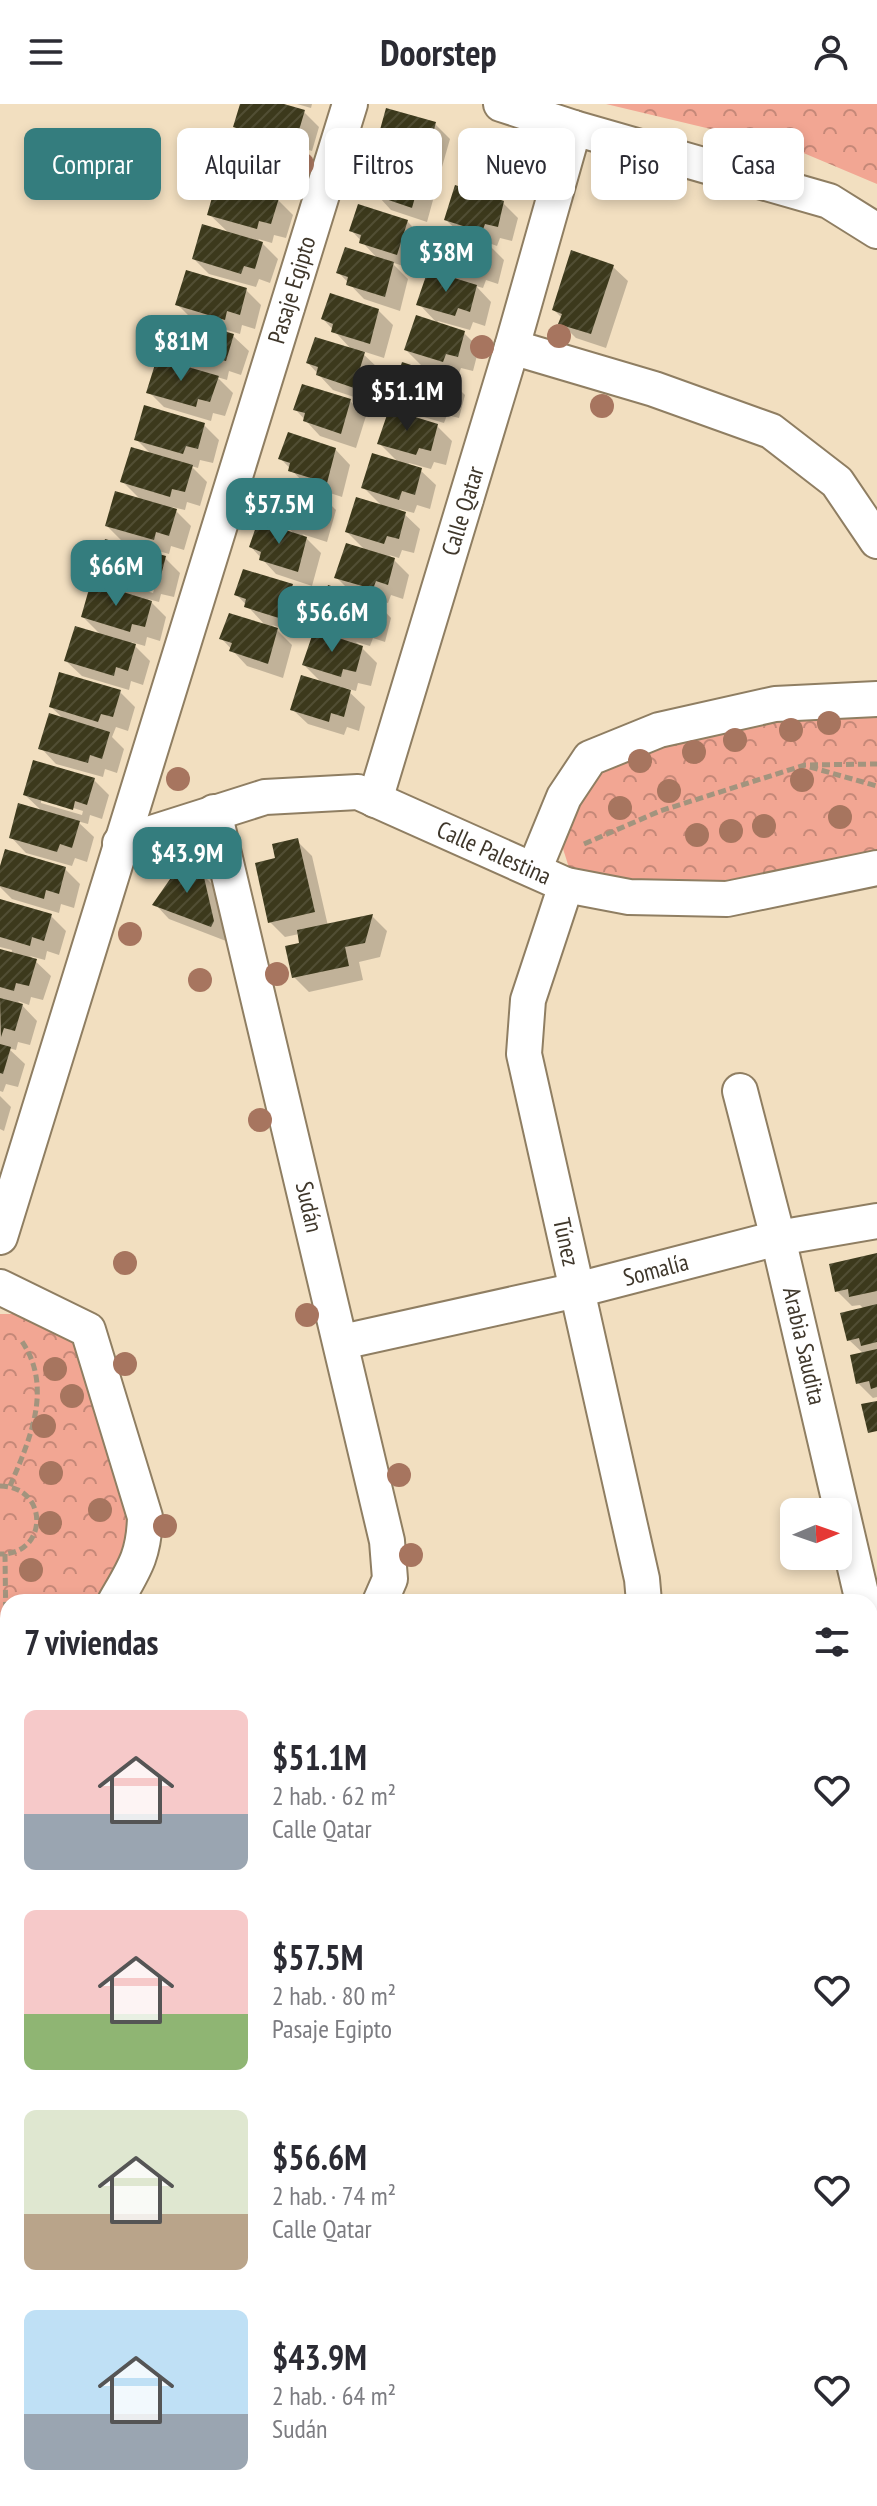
<!DOCTYPE html>
<html lang="es">
<head>
<meta charset="utf-8">
<style>
	:root { --surface:#fff; --page:#f7f7f7; --text:#2b2b33; --muted:#7c7c81; --accent:#347d7e }
	body { margin:0; font-family:"PT Sans Narrow",sans-serif; background:var(--page); color:var(--text); height:100vh; display:flex; flex-direction:column; font-size:30px; white-space:nowrap }
	* { box-sizing:border-box; margin:0 }
	p { font-size:26px; color:var(--muted) }
	.icon { flex:none; width:44px; height:44px; fill:none; stroke:currentColor; stroke-width:2; stroke-linecap:round; stroke-linejoin:round }
	.map { position:relative; flex:1; overflow:hidden }
	.details { position:absolute; left:0px; top:1490px; width:878px; height:912px; display:flex; flex-direction:column; background:var(--surface); border-radius:24px 24px 0 0; box-shadow:0 4px 12px #0003 }
	.details>* { flex:none }
	.top-card { position:absolute; left:24px; top:24px; width:830px; height:72px; display:flex; gap:16px }
	.needle { width:52px; rotate:88deg }
	.fabs { position:absolute; left:780px; top:1394px; display:grid; gap:16px }
	.fabs a { display:grid; place-items:center; width:72px; height:72px; border-radius:12px; background:var(--surface); box-shadow:0 4px 12px #0003; font-size:40px }
	.price { position:absolute; translate:-50% -68px; padding:0 18px; border-radius:16px; background:var(--accent); color:#fff; font-size:26px; line-height:52px; filter:drop-shadow(0 2px 4px #0008) }
	.price::after { content:''; position:absolute; left:50%; top:48px; width:24px; height:18px; margin-left:-12px; background:inherit; clip-path:polygon(0 0,100% 0,50% 100%) }
	.price.current { background:#222; color:#fff }
	ul { padding:0; list-style:none }
	li { display:flex; align-items:center; gap:24px; height:200px; padding:0 24px }
	li span { display:grid; place-items:center; flex:none; width:224px; height:160px; border-radius:12px; color:#555 }
	li>.icon { margin-inline-start:auto }
	span .icon { width:96px; height:96px; fill:#fffc; stroke-width:1 }
	li b { font-size:34px }
	h2 { display:flex; justify-content:space-between; align-items:center; height:96px; padding:0 24px; font-size:34px }
	.tag { padding:0 28px; border-radius:12px; background:var(--surface); box-shadow:0 4px 12px #0003; font-size:28px; line-height:72px }
	.tag.current { background:var(--accent); color:#fff }
	header { display:flex; justify-content:space-between; align-items:center; height:104px; padding:0 24px; background:var(--surface); font-size:36px; font-weight:700 }
	.map>svg:first-child { display:block }
	.park { fill:url(#park-crowns) }
	.shadow { fill:#0003; fill-rule:evenodd }
	.building { fill:url(#building-hatch) }
	.lines { fill:none; stroke-linecap:round; stroke-linejoin:round }
	.minor-casing { stroke:#8f7e62; stroke-width:38 }
	.path { stroke:#a2947e; stroke-width:5; stroke-dasharray:8 4; stroke-linecap:butt }
	.minor { stroke:#fff; stroke-width:34 }
	.tree { fill:#a7755f }
	.labels { text-anchor:middle; stroke-width:8; stroke-linejoin:round; paint-order:stroke }
	.street-label { font-size:24px; fill:#3f372b; stroke:#fff }
</style>
</head>
<body>
<header><svg class="icon" aria-label="menu" viewBox="0 0 24 24"><path d="M4 6h16M4 12h16M4 18h16"/></svg>Doorstep<svg class="icon" aria-label="person" viewBox="0 0 24 24"><circle cx="12" cy="8" r="4"/><path d="M4 21q1-7 8-7t8 7"/></svg></header>
<div class="map">
<svg width="877" height="2402" viewBox="0 0 877 2402">
	<defs>
		<pattern id="park-crowns" width="20" height="18" patternUnits="userSpaceOnUse" patternTransform="scale(2)"><rect width="20" height="18" fill="#f2a693"/><path d="M2 6a3 3 0 1 1 6 0M12 15a3 3 0 1 1 6 0" fill="none" stroke="#c58878"/></pattern>
		<pattern id="building-hatch" width="6" height="6" patternUnits="userSpaceOnUse" patternTransform="scale(2)"><rect width="6" height="6" fill="#3c391c"/><path d="M-1 1l2-2M0 6l6-6M5 7l2-2" fill="none" stroke="#514e34"/></pattern>
	</defs>
	<rect width="100%" height="100%" fill="#f2dfc0"/>
	<g class="park">
		<polygon points="606,0 877,0 877,80 794,45"/>
		<polygon points="859,607 877,608 877,749 721,777 668,780 570,767 559,732 584,675 624,651 745,622"/>
		<polygon points="0,1210 19,1210 81,1233 131,1400 131,1438 103,1498 8,1498 8,1654 0,1663"/>
	</g>
	<g class="shadow">
		<polygon points="242,0 276,0 304,8 319,23 312,47 300,43 297,51 289,49 306,67 299,91 287,87 285,96 275,93 293,111 286,134 274,131 272,139 258,135 278,155 270,179 259,175 256,183 209,170 194,155 230,130 209,110 241,85 223,66 253,40 235,23"/>
		<polygon points="297,0 312,0 311,4"/>
		<polygon points="435,20 450,35 440,70 405,59 380,32"/>
		<polygon points="517,51 532,66 526,90 514,86 511,94 475,83 460,68"/>
		<polygon points="421,70 436,85 427,118 391,106 366,79"/>
		<polygon points="503,99 518,114 512,137 500,134 497,142 486,138 504,156 498,180 486,176 483,184 476,182 491,198 485,222 473,218 470,226 438,217 437,219 419,200 446,173 431,159 464,133 446,116"/>
		<polygon points="407,117 422,133 412,165 391,158 408,175 400,207 364,195 338,168 378,155 351,126"/>
		<polygon points="612,162 628,177 606,244 576,234 561,219 562,214 554,206"/>
		<polygon points="246,186 261,201 255,225 242,221 240,230 193,216 178,201"/>
		<polygon points="378,206 393,221 384,254 359,246 379,265 369,298 333,286 308,259 353,247 323,215"/>
		<polygon points="174,215 233,232 249,247 241,271 229,267 227,276 217,273 233,289 225,312 213,309 211,317 164,303 149,288 180,263 165,247"/>
		<polygon points="464,229 479,244 473,267 461,264 458,272 421,261 406,246"/>
		<polygon points="450,276 465,291 459,314 447,311 444,319 407,308 392,293"/>
		<polygon points="350,297 366,312 356,344 320,332 295,305"/>
		<polygon points="204,321 219,336 213,359 200,356 198,364 191,362 207,378 200,402 187,398 185,406 172,403 191,422 184,446 171,442 169,450 122,437 107,422 142,397 123,378 152,351 136,335"/>
		<polygon points="437,322 452,337 446,361 434,358 431,365 409,359 408,362 420,366 436,381 430,405 417,401 414,409 399,405 420,425 414,449 402,446 399,454 389,451 409,471 403,495 391,491 388,499 372,494 391,514 385,538 373,534 370,542 356,538 377,559 371,582 358,579 356,587 345,584 365,603 359,627 347,623 344,631 308,620 292,605 323,580 304,561 339,536 319,516 355,492 336,473 367,448 347,428 383,403 363,383 400,360 379,339"/>
		<polygon points="335,345 350,361 342,393 306,381 280,354"/>
		<polygon points="321,391 336,406 327,438 302,430 321,449 312,482 276,470 251,443 295,431 266,399"/>
		<path d="M165,454L180,469L174,493L161,490L159,498L148,495L166,513L160,537L147,533L145,542L131,538L150,557L143,581L131,577L129,586L82,572L66,557L102,532L83,513L115,488L97,469ZM112,473L154,485L153,489L112,477Z"/>
		<polygon points="292,482 307,497 297,529 272,521 292,541 283,574 247,562 222,535 267,523 236,490"/>
		<polygon points="120,588 135,603 128,627 116,623 112,633 124,645 117,669 105,665 103,673 56,660 41,644 65,616 51,603"/>
		<path d="M94,676L109,691L102,715L90,711L88,720L77,717L94,733L87,758L75,754L72,762L26,749L11,733L43,708L25,691ZM41,694L83,707L82,711L41,699Z"/>
		<polygon points="297,737 312,752 328,822 372,812 387,827 380,853 359,858 363,876 309,888 294,873 301,841 299,830 285,833 270,818 277,756"/>
		<polygon points="65,765 80,780 74,804 61,800 59,809 12,795 0,783 0,769"/>
		<polygon points="202,770 218,786 228,833 226,837 169,815 155,800"/>
		<polygon points="0,797 51,812 66,827 59,851 47,847 45,856 30,852 51,872 43,896 31,893 29,901 18,897 37,917 30,941 18,938 16,946 8,944 25,960 18,983 6,980 3,988 0,987 0,847 11,850 12,846 0,843"/>
		<polygon points="0,992 11,1003 4,1027 0,1025"/>
		<polygon points="877,1151 877,1293 873,1294 858,1279 864,1250 849,1236 864,1205 860,1201 852,1202 837,1187"/>
		<polygon points="33,2394 233,2394 234,2395 232,2402 31,2402"/>
	</g>
	<g class="building">
		<polygon points="240,0 284,0 305,6 297,33 285,30 282,38 233,23"/>
		<polygon points="386,4 436,18 426,56 387,45 389,36 378,33"/>
		<polygon points="231,32 292,50 285,77 272,73 270,82 220,67"/>
		<polygon points="469,34 518,49 511,76 499,72 496,80 458,69"/>
		<polygon points="373,53 422,68 412,104 374,91 376,83 364,79"/>
		<polygon points="217,76 279,94 271,120 259,117 257,125 207,111"/>
		<polygon points="455,81 504,97 498,123 485,120 482,128 444,116"/>
		<polygon points="358,100 408,116 397,151 359,139 361,131 349,127"/>
		<polygon points="202,120 263,138 255,165 244,162 241,170 192,155"/>
		<polygon points="441,124 490,140 483,166 471,163 468,171 429,159"/>
		<polygon points="345,143 394,158 385,193 346,181 348,173 336,169"/>
		<polygon points="571,146 614,161 591,230 558,220 562,210 552,206"/>
		<polygon points="186,166 247,184 240,211 227,207 225,216 175,201"/>
		<polygon points="428,166 477,181 470,208 458,204 455,212 416,201"/>
		<polygon points="330,189 379,205 370,240 331,228 333,220 321,215"/>
		<polygon points="416,211 465,227 458,253 446,250 443,258 404,246"/>
		<polygon points="173,212 234,230 226,257 214,254 212,262 162,247"/>
		<polygon points="315,233 365,248 354,284 316,271 318,263 306,259"/>
		<polygon points="157,254 219,272 210,298 198,295 196,303 146,289"/>
		<polygon points="402,258 451,274 444,301 432,297 429,305 390,294"/>
		<polygon points="302,280 351,295 341,330 303,317 305,309 293,306"/>
		<polygon points="144,301 205,319 198,345 186,342 183,350 134,336"/>
		<polygon points="389,305 438,320 431,347 419,344 416,351 377,340"/>
		<polygon points="288,328 336,344 327,379 288,367 290,359 278,355"/>
		<polygon points="131,343 193,361 185,388 172,385 170,393 120,378"/>
		<polygon points="372,349 422,364 415,391 402,387 399,396 361,384"/>
		<polygon points="273,374 322,389 312,424 273,412 275,404 264,400"/>
		<polygon points="115,387 177,405 169,432 156,428 154,436 105,422"/>
		<polygon points="356,393 406,408 399,435 387,432 384,440 345,428"/>
		<polygon points="258,417 307,433 298,468 259,456 261,448 249,443"/>
		<polygon points="105,435 166,452 159,479 146,476 144,484 95,470"/>
		<polygon points="346,439 395,454 388,481 376,477 373,485 334,474"/>
		<polygon points="243,465 293,480 282,515 244,503 246,495 234,491"/>
		<polygon points="91,478 152,497 145,523 132,520 130,528 81,513"/>
		<polygon points="328,481 377,497 370,524 358,520 355,528 317,517"/>
		<polygon points="229,509 278,524 268,560 229,547 232,539 219,535"/>
		<polygon points="75,522 136,540 128,567 116,563 114,572 64,557"/>
		<polygon points="314,526 363,542 356,568 343,565 341,573 302,561"/>
		<polygon points="59,568 121,586 113,613 101,610 98,618 49,603"/>
		<polygon points="301,571 351,586 344,613 331,609 329,618 290,606"/>
		<polygon points="49,609 110,628 102,655 90,651 88,659 38,645"/>
		<polygon points="33,656 95,674 87,701 75,697 73,706 23,691"/>
		<polygon points="18,699 80,717 72,744 60,740 57,748 9,734"/>
		<polygon points="298,734 315,808 268,819 255,759 275,754 272,740"/>
		<polygon points="5,745 66,763 59,790 46,786 44,795 0,782 0,762"/>
		<polygon points="184,755 203,769 214,817 211,823 152,801"/>
		<polygon points="0,795 52,810 44,837 32,833 30,842 0,833"/>
		<polygon points="373,810 365,839 345,843 349,862 292,874 285,842 299,839 297,826"/>
		<polygon points="0,845 37,855 29,882 16,879 14,887 0,883"/>
		<polygon points="0,894 23,900 15,927 4,924 1,933"/>
		<polygon points="0,940 11,943 3,970 0,969"/>
		<polygon points="877,1149 877,1187 849,1193 848,1185 835,1188 829,1160"/>
		<polygon points="877,1200 877,1238 861,1242 859,1234 847,1237 840,1209"/>
		<polygon points="877,1245 877,1283 871,1285 869,1277 856,1280 850,1251"/>
		<polygon points="877,1297 877,1327 868,1329 861,1300"/>
		<polygon points="31,2394 206,2394 204,2402 29,2402"/>
	</g>
	<g class="lines">
		<defs>
			<g id="minor">
				<polyline points="501,0 574,24 829,97 877,127"/>
				<polyline points="512,243 654,285 771,327 837,378 877,437"/>
				<polyline points="375,696 512,243 574,24"/>
				<polyline points="214,708 387,1437 390,1475 380,1498"/>
				<polyline points="120,739 265,693 358,688 566,781 629,793 727,795 877,764"/>
				<polyline points="534,766 564,693 590,654 659,626 775,600 877,595"/>
				<polyline points="566,781 528,896 524,950 642,1475 644,1498"/>
				<polyline points="740,987 778,1134 863,1498"/>
				<polyline points="0,1133 350,0"/>
				<path d="M0,1183L88,1226L145,1413C144,1452 134,1465 115,1498"/>
				<polyline points="342,1238 577,1186 778,1134 877,1117"/>
				<polyline points="0,1691 8,1677"/>
				<polyline points="870,2010 877,1999"/>
				<polyline points="0,2141 8,2144"/>
				<polyline points="378,2402 381,2394"/>
				<polyline points="619,2402 624,2394"/>
			</g>
		</defs>
		<use href="#minor" class="minor-casing"/>
		<g class="path">
			<polyline points="810,663 877,682"/>
			<polyline points="584,740 660,707 805,661 877,660"/>
			<path d="M0,1382C49,1382 49,1451 0,1450"/>
			<path d="M10,1382C30,1335 54,1283 21,1236"/>
			<polyline points="0,1553 6,1533 5,1450"/>
		</g>
		<use href="#minor" class="minor"/>
	</g>
	<g class="tree">
		<circle cx="302" cy="60" r="12"/>
		<circle cx="559" cy="232" r="12"/>
		<circle cx="482" cy="243" r="12"/>
		<circle cx="602" cy="302" r="12"/>
		<circle cx="829" cy="619" r="12"/>
		<circle cx="791" cy="626" r="12"/>
		<circle cx="735" cy="636" r="12"/>
		<circle cx="694" cy="648" r="12"/>
		<circle cx="640" cy="657" r="12"/>
		<circle cx="178" cy="675" r="12"/>
		<circle cx="802" cy="676" r="12"/>
		<circle cx="669" cy="687" r="12"/>
		<circle cx="620" cy="704" r="12"/>
		<circle cx="840" cy="713" r="12"/>
		<circle cx="764" cy="722" r="12"/>
		<circle cx="731" cy="727" r="12"/>
		<circle cx="697" cy="731" r="12"/>
		<circle cx="130" cy="830" r="12"/>
		<circle cx="277" cy="870" r="12"/>
		<circle cx="200" cy="876" r="12"/>
		<circle cx="260" cy="1016" r="12"/>
		<circle cx="125" cy="1159" r="12"/>
		<circle cx="307" cy="1211" r="12"/>
		<circle cx="125" cy="1260" r="12"/>
		<circle cx="55" cy="1265" r="12"/>
		<circle cx="72" cy="1292" r="12"/>
		<circle cx="44" cy="1322" r="12"/>
		<circle cx="51" cy="1369" r="12"/>
		<circle cx="399" cy="1371" r="12"/>
		<circle cx="100" cy="1406" r="12"/>
		<circle cx="50" cy="1419" r="12"/>
		<circle cx="165" cy="1422" r="12"/>
		<circle cx="411" cy="1451" r="12"/>
		<circle cx="31" cy="1466" r="12"/>
	</g>
	<g class="labels">
		<g class="street-label">
			<text transform="translate(292 186) rotate(-73)" y="8">Pasaje Egipto</text>
			<text transform="translate(463 407) rotate(-73)" y="8">Calle Qatar</text>
			<text transform="translate(494 749) rotate(24)" y="8">Calle Palestina</text>
			<text transform="translate(309 1103) rotate(77)" y="8">Sudán</text>
			<text transform="translate(566 1138) rotate(78)" y="8">Túnez</text>
			<text transform="translate(656 1166) rotate(-15)" y="8">Somalía</text>
			<text transform="translate(804 1242) rotate(77)" y="8">Arabia Saudita</text>
		</g>
	</g>
</svg>
<div class="fabs">
<a><svg class="needle" viewBox="-14 -14 28 28"><path d="M0-13l5 13h-10z" fill="#e53935"/><path d="M0 13l5-13h-10z" fill="#7c7c81"/></svg></a>
</div>
<b class="price" style="left:446px;top:190px">$38M</b>
<b class="price" style="left:181px;top:279px">$81M</b>
<b class="price current" style="left:407px;top:329px">$51.1M</b>
<b class="price" style="left:279px;top:442px">$57.5M</b>
<b class="price" style="left:116px;top:504px">$66M</b>
<b class="price" style="left:332px;top:550px">$56.6M</b>
<b class="price" style="left:187px;top:791px">$43.9M</b>
<div class="top-card">
<a class="tag current">Comprar</a>
<a class="tag">Alquilar</a>
<a class="tag">Filtros</a>
<a class="tag">Nuevo</a>
<a class="tag">Piso</a>
<a class="tag">Casa</a>
</div>
<section class="details">
<h2>7 viviendas<svg class="icon" aria-label="filters" viewBox="0 0 24 24"><path d="M4 7h16M4 17h16"/><circle cx="9" cy="7" r="2"/><circle cx="15" cy="17" r="2"/></svg></h2>
<ul>
<li><span style="background:linear-gradient(#f6c9c9 65%,#9aa5b1 0)"><svg class="icon" aria-label="home" viewBox="0 0 24 24"><path d="M3 11l9-7 9 7M6 9v11h12V9"/></svg></span><div><b>$51.1M</b><p>2 hab. · 62 m²</p><p>Calle Qatar</p></div><svg class="icon" aria-label="heart" viewBox="0 0 24 24"><path d="M12 20l-8-8c-3-5 5-10 8-4 3-6 11-1 8 4z"/></svg></li>
<li><span style="background:linear-gradient(#f6c9c9 65%,#8fb573 0)"><svg class="icon" aria-label="home" viewBox="0 0 24 24"><path d="M3 11l9-7 9 7M6 9v11h12V9"/></svg></span><div><b>$57.5M</b><p>2 hab. · 80 m²</p><p>Pasaje Egipto</p></div><svg class="icon" aria-label="heart" viewBox="0 0 24 24"><path d="M12 20l-8-8c-3-5 5-10 8-4 3-6 11-1 8 4z"/></svg></li>
<li><span style="background:linear-gradient(#dfe7d0 65%,#b9a48a 0)"><svg class="icon" aria-label="home" viewBox="0 0 24 24"><path d="M3 11l9-7 9 7M6 9v11h12V9"/></svg></span><div><b>$56.6M</b><p>2 hab. · 74 m²</p><p>Calle Qatar</p></div><svg class="icon" aria-label="heart" viewBox="0 0 24 24"><path d="M12 20l-8-8c-3-5 5-10 8-4 3-6 11-1 8 4z"/></svg></li>
<li><span style="background:linear-gradient(#bfe0f5 65%,#9aa5b1 0)"><svg class="icon" aria-label="home" viewBox="0 0 24 24"><path d="M3 11l9-7 9 7M6 9v11h12V9"/></svg></span><div><b>$43.9M</b><p>2 hab. · 64 m²</p><p>Sudán</p></div><svg class="icon" aria-label="heart" viewBox="0 0 24 24"><path d="M12 20l-8-8c-3-5 5-10 8-4 3-6 11-1 8 4z"/></svg></li>
</ul>
</section>
</div>
</body>
</html>
